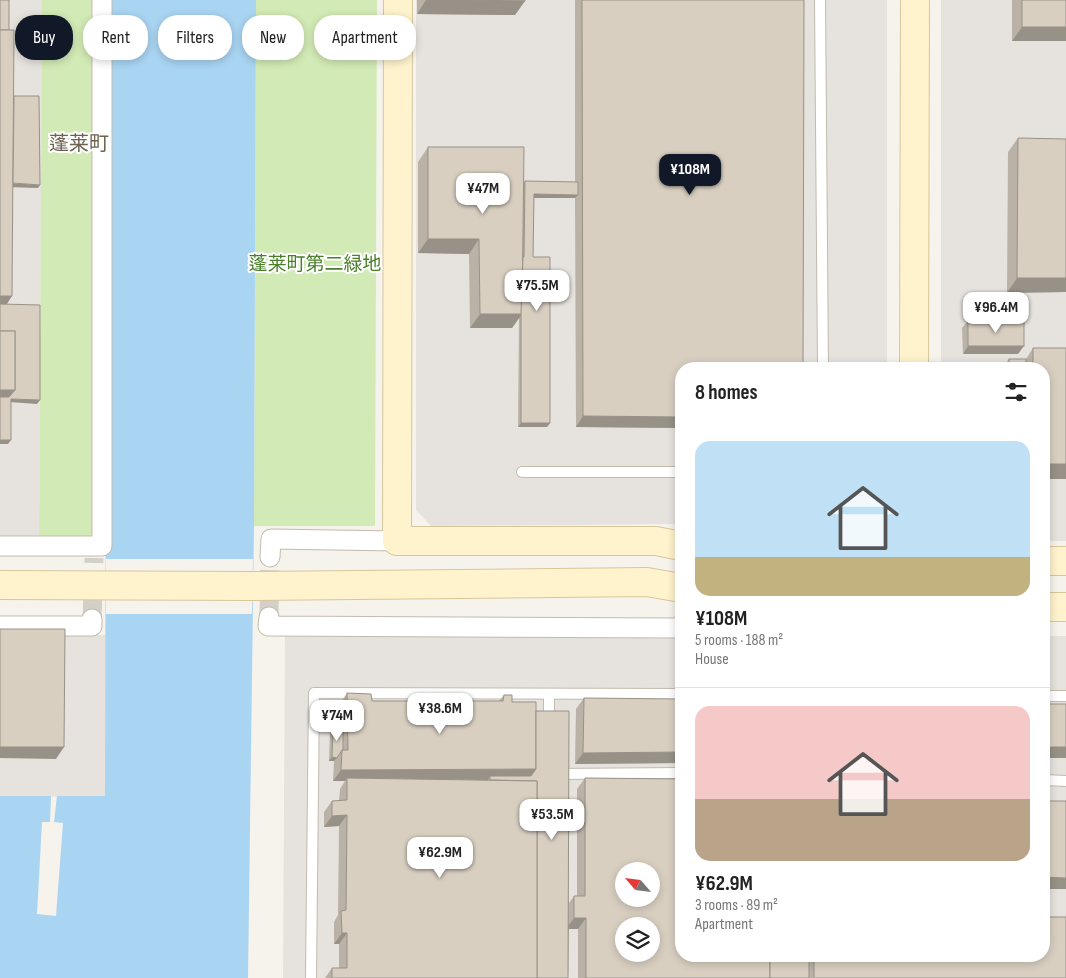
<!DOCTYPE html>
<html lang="en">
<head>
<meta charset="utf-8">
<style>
	:root { --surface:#fff; --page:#f2f2f2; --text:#222; --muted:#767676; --line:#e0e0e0; --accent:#111827 }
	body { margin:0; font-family:"Sofia Sans Condensed","Noto Sans JP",sans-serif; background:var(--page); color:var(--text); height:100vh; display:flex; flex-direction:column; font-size:19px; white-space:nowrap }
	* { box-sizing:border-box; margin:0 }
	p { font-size:16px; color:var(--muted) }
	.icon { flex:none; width:28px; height:28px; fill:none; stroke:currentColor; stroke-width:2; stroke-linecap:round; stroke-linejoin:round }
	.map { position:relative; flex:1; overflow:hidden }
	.panel { position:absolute; left:675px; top:362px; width:375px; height:600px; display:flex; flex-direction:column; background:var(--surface); border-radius:20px; box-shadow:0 2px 8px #0003 }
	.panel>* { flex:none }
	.guide { position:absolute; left:15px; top:15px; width:475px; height:45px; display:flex; gap:10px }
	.needle { width:32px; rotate:298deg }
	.tools { position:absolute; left:615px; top:862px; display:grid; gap:10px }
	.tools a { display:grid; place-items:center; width:45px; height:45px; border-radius:50%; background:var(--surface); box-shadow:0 2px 8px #0003; font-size:25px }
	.price { position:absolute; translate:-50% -42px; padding:0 11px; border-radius:10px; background:#fff; color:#222; font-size:16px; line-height:32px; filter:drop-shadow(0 1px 2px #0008) }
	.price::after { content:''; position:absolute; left:50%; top:30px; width:15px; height:11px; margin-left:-8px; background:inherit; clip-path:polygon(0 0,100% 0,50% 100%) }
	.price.on { background:var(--accent); color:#fff }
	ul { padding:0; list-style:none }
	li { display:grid; align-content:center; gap:10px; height:265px; padding:0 20px }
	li+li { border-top:1px solid var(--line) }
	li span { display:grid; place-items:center; height:155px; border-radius:15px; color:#555 }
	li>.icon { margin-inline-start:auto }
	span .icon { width:90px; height:90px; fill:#fffc; stroke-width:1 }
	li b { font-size:21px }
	h2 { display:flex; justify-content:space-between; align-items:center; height:60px; padding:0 20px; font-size:21px }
	.pill { padding:0 18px; border-radius:20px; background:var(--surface); box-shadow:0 2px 8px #0003; font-size:18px; line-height:45px }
	.pill.on { background:var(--accent); color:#fff }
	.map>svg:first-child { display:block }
	.industrial { fill:#e6e2dd; fill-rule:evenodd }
	.green { fill:#d2eab5 }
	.water { fill:#a9d4f2 }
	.pier { fill:#f6f3ec }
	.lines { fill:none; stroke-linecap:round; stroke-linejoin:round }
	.street-tunnel { stroke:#d4d0c8; stroke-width:19; stroke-dasharray:19 9; stroke-linecap:butt }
	.lane-casing { stroke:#c2bbae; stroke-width:12 }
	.street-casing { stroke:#c2bbae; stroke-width:21 }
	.secondary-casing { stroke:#d6c79b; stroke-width:30 }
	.lane { stroke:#fff; stroke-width:10 }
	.street { stroke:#fff; stroke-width:19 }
	.secondary { stroke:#fff3cd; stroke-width:28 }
	.wall { fill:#bab2a6 }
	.shaded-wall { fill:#979187 }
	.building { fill:#d8cfc1; stroke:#979187; fill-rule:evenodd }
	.labels { text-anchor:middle; stroke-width:4; stroke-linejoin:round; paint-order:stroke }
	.park-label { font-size:19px; fill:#4a7f2a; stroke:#fff }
	.neighbourhood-label { font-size:20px; fill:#6e6250; stroke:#fff }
</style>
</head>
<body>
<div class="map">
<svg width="1066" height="978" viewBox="0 0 1066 978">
	<rect width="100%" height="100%" fill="#f6f3ec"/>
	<g class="industrial">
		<polygon points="0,0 42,0 39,538 0,538"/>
		<polygon points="416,0 887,0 887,369 681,369 681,524 431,526 416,510"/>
		<polygon points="941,0 1066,0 1066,541 1044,541 1044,369 941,369"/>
		<path d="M285,634L681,635V956H1044V636H1066V978H283ZM624,871H651V899H624ZM624,926H651V954H624Z"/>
		<polygon points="0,635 106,635 105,797 0,796"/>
	</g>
	<g class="green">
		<polygon points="42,0 95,0 94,530 91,537 39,538"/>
		<polygon points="256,0 377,0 375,526 254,526"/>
	</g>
	<polygon class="water" points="107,0 256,0 254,526 248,978 0,978 0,796 51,796 50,822 42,822 37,914 56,916 63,823 54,822 57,796 105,796"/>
	<polygon class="pier" points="106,559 253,559 252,614 106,614"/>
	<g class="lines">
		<g class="street-tunnel">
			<polyline points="269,617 270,557"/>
			<polyline points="92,619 94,558"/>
		</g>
		<defs>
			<g id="lane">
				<polyline points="820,0 823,369"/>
				<polyline points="522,472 681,472"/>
				<polyline points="1044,696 1066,696"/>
				<polyline points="549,725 549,694"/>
				<polyline points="557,774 681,773"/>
				<polyline points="1044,780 1066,781"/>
				<polyline points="311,978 314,693 681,694"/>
			</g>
			<g id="street">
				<polyline points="0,546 102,546 102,0"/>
				<polyline points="270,557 271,539 397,541"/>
				<polyline points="269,617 268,626 677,628 681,625"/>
				<polyline points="0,626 92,626 92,619"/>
			</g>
			<g id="secondary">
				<polyline points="398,0 397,541 656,541 681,546"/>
				<polyline points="914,369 915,0"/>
				<polyline points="1044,561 1066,561"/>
				<polyline points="0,585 253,586 647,582 681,588"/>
				<polyline points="1044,607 1066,607"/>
			</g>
		</defs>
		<use href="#lane" class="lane-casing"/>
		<use href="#street" class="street-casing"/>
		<use href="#secondary" class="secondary-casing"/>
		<use href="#lane" class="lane"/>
		<use href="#street" class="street"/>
		<use href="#secondary" class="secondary"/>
	</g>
	<g class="wall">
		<polygon points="417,0 525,0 515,15 417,14"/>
		<polygon points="575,0 804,0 681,369 681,428 576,427 575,198 534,198 533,257 550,423 547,427 518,427 519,318 512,328 470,328 469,254 418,253 418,162 428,147 524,182 525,181 575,182"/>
		<rect x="1012" y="0" width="54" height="41"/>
		<polygon points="1018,138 1066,292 1007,293 1008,152"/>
		<polygon points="968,321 1018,354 963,354 962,328"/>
		<polygon points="1033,348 1066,348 1066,479 1044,479 1044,369 1006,369 1006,363 1009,359 1026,359"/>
		<polygon points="347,693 372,701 499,701 504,695 512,702 536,711 569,903 574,896 577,896 577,789 585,778 681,956 1044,956 1066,978 578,978 578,929 569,929 568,978 325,978 332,968 339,968 339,944 334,944 334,922 338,915 339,826 324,827 324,812 332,801 339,801 340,789 345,781 333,781 334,761 329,761 330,731 333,728 340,727 340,704"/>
		<polygon points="584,698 679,763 575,764 576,709"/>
	</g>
	<g class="shaded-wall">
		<polygon points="426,0 463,0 525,1 515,15 417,14"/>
		<polygon points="1022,27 1066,27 1066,41 1012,41"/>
		<polygon points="8,183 40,185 38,188 6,187"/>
		<polygon points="534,194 578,195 575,198 531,198"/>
		<polygon points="428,239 479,239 469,254 418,253"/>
		<polygon points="1017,278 1066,278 1066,292 1007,293"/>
		<polygon points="0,296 12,296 5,307 0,307"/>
		<polygon points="480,314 522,314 512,328 470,328"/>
		<polygon points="968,346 1024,346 1018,354 963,354"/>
		<polygon points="0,390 15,390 7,401 0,401"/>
		<polygon points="11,399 40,400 37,404 9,402"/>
		<polygon points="583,416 681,417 681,428 576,427"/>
		<polygon points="521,423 550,423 547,427 518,427"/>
		<polygon points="0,440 11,440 8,444 0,444"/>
		<rect x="1044" y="464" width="22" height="15"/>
		<polygon points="0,747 64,747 56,759 0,758"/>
		<rect x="1044" y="747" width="22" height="11"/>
		<polygon points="681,752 681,760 679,763 575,764 583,753"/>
		<polygon points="332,757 337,758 334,761 329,761"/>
		<polygon points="536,769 528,780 490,776 488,780 347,778 345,781 333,781 341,770"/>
		<polygon points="347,815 339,826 324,827 332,816"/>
		<polygon points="1044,877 1066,878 1066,889 1044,889"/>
		<polygon points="574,918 586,918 578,929 566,929"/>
		<polygon points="342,933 347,933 339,944 334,944"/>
	</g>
	<g class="building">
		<rect x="0" y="0" width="9" height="30"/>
		<polygon points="463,0 525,0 525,1"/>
		<polygon points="582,0 804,0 803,369 681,369 681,417 583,416"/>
		<rect x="1022" y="0" width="44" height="27"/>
		<polygon points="0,30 14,30 12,296 0,296"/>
		<polygon points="14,96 39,96 40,185 13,183"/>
		<polygon points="1018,138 1066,139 1066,278 1017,278"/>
		<polygon points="428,147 524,147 522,314 480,314 479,239 428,239"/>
		<polygon points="525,181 578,182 578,195 534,194 533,257 550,257 550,423 521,423 521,314 523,257 524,257"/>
		<polygon points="0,304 40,305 40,400 11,399 11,440 0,440 0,397 9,397 15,390 15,331 0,331"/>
		<rect x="968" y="321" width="56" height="25"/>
		<rect x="0" y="331" width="15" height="59"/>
		<polygon points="1033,348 1066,348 1066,464 1044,464 1044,369 1033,369"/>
		<rect x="1009" y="359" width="17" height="10"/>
		<polygon points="0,629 65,629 64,747 0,747"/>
		<polygon points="347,693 371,694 372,701 503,701 504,695 512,695 512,702 536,702 536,769 341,770 342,750 348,750"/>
		<polygon points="584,698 681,699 681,752 583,753"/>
		<rect x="1044" y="704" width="22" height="43"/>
		<polygon points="536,711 569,711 568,978 537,978 537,781 490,780 490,776 531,776 536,769"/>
		<polygon points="343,727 343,750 342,750 337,758 332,757 333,728"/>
		<polygon points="347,778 537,781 537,978 332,978 332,968 347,968 347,933 342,933 341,911 346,910 347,815 332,816 332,801 347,800"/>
		<path d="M585,778L681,779V956H770V978H586V918H574V896H585ZM624,871H651V899H624ZM624,926H651V954H624Z"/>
		<polygon points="1044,801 1066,801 1066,878 1044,877"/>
		<polygon points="1044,917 1066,917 1066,978 814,978 814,956 1044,956"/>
		<rect x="770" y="956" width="39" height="22"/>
	</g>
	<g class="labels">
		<g class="park-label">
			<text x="315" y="270">蓬莱町第二緑地</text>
		</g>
		<g class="neighbourhood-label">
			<text x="79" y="150">蓬莱町</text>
		</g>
	</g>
</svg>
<div class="tools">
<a><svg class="needle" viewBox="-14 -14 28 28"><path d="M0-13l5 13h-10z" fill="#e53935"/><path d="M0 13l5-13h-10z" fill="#767676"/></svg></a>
<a><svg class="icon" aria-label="layers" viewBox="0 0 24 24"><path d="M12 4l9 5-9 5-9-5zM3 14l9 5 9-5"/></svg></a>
</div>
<b class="price on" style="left:690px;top:196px">¥108M</b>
<b class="price" style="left:483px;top:215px">¥47M</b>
<b class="price" style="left:537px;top:312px">¥75.5M</b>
<b class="price" style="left:996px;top:334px">¥96.4M</b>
<b class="price" style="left:440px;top:735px">¥38.6M</b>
<b class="price" style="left:337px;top:742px">¥74M</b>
<b class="price" style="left:552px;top:841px">¥53.5M</b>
<b class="price" style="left:440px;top:879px">¥62.9M</b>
<div class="guide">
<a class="pill on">Buy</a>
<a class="pill">Rent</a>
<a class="pill">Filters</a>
<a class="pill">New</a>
<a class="pill">Apartment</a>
</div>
<section class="panel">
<h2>8 homes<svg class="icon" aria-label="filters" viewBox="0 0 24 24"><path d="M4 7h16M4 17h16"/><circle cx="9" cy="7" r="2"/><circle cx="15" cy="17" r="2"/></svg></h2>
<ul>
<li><span style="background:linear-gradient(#bfe0f5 75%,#c2b280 0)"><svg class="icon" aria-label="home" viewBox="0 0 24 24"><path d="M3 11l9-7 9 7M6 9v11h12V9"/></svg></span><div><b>¥108M</b><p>5 rooms · 188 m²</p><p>House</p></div></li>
<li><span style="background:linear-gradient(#f6c9c9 60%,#b9a48a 0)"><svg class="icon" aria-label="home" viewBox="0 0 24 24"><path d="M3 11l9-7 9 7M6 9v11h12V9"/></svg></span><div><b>¥62.9M</b><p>3 rooms · 89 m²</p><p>Apartment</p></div></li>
</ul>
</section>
</div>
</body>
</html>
